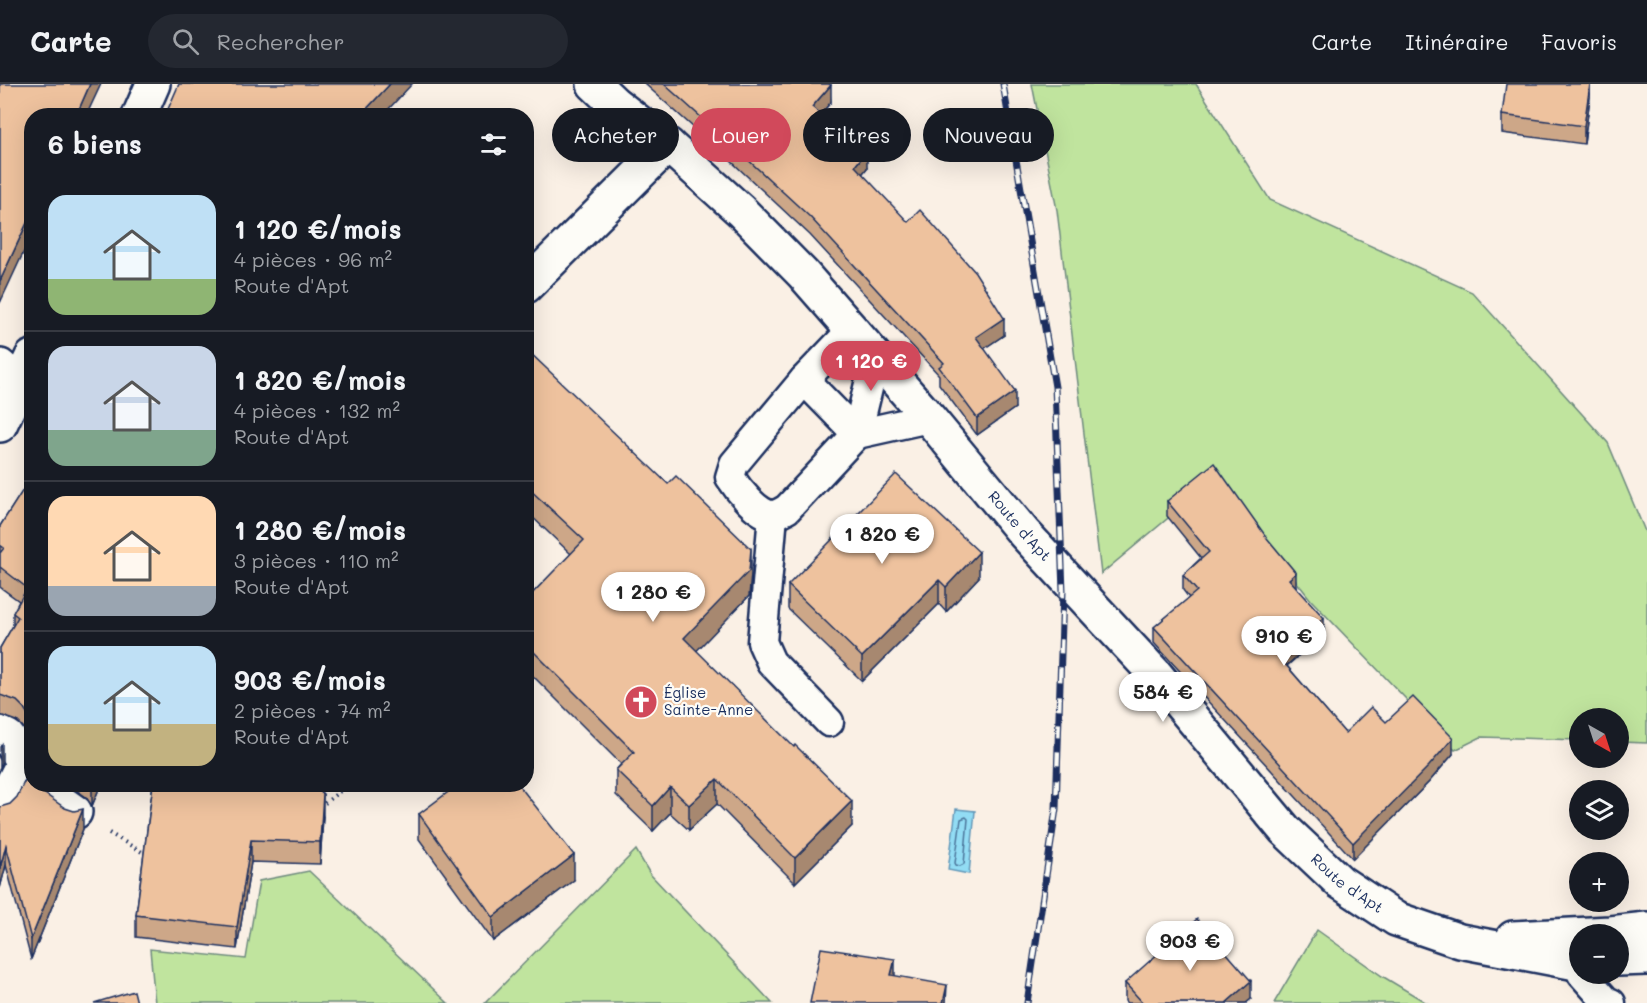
<!DOCTYPE html>
<html lang="fr">
<head>
<meta charset="utf-8">
<style>
	:root { --surface:#171b24; --page:#242831; --text:#f1f3f6; --muted:#9ea1a6; --line:#363941; --accent:#d1495b }
	body { margin:0; font-family:Mali,sans-serif; background:var(--page); color:var(--text); height:100vh; display:flex; flex-direction:column; font-size:22px; white-space:nowrap }
	* { box-sizing:border-box; margin:0 }
	p { font-size:20px; color:var(--muted) }
	.icon { flex:none; width:33px; height:33px; fill:none; stroke:currentColor; stroke-width:2; stroke-linecap:round; stroke-linejoin:round }
	.map { position:relative; flex:1; overflow:hidden }
	.details { position:absolute; left:24px; top:24px; width:510px; height:684px; display:flex; flex-direction:column; background:var(--surface); border-radius:24px; box-shadow:0 6px 24px #0002 }
	.details>* { flex:none }
	.banner { position:absolute; left:552px; top:24px; width:570px; height:54px; display:flex; gap:12px }
	.needle { width:39px; rotate:141deg }
	.controls { position:absolute; left:1569px; top:624px; display:grid; gap:12px }
	.controls a { display:grid; place-items:center; width:60px; height:60px; border-radius:50%; background:var(--surface); box-shadow:0 6px 24px #0002; font-size:30px }
	.price { position:absolute; translate:-50% -51px; padding:0 14px; border-radius:21px; background:#fff; color:#222; font-size:20px; line-height:39px; filter:drop-shadow(0 2px 3px #0008) }
	.price::after { content:''; position:absolute; left:50%; top:36px; width:18px; height:14px; margin-left:-9px; background:inherit; clip-path:polygon(0 0,100% 0,50% 100%) }
	.price.current { background:var(--accent); color:#fff }
	ul { padding:0; list-style:none }
	li { display:flex; align-items:center; gap:18px; height:150px; padding:0 24px }
	li+li { border-top:2px solid var(--line) }
	li span { display:grid; place-items:center; flex:none; width:168px; height:120px; border-radius:18px; color:#555 }
	li>.icon { margin-inline-start:auto }
	span .icon { width:72px; height:72px; fill:#fffc; stroke-width:1 }
	li b { font-size:26px }
	h2 { display:flex; justify-content:space-between; align-items:center; height:72px; padding:0 24px; font-size:26px }
	.tag { padding:0 21px; border-radius:27px; background:var(--surface); box-shadow:0 6px 24px #0002; font-size:21px; line-height:54px }
	.tag.current { background:var(--accent); color:#fff }
	header { display:flex; align-items:center; gap:36px; box-sizing:border-box; height:84px; padding:0 30px; background:var(--surface); border-bottom:2px solid var(--line) }
	header strong { font-size:28px }
	nav { display:flex; gap:33px; margin-inline-start:auto; font-size:21px }
	.search { width:420px; height:54px; background:var(--page); display:flex; align-items:center; gap:15px; box-sizing:border-box; padding:0 21px; border-radius:33px; color:var(--muted); font-size:22px }
	.map>svg:first-child { display:block }
	.green { fill:#c0e49e; stroke:#6e8a7e; stroke-width:1.5 }
	.water { fill:#92dcf4; stroke:#6297b8; stroke-width:1.5 }
	.lines { fill:none; stroke-linecap:round; stroke-linejoin:round }
	.shore { stroke:#4b749a; stroke-width:1.5 }
	.service-casing { stroke:#1b2f5e; stroke-width:33 }
	.minor-casing { stroke:#1b2f5e; stroke-width:38 }
	.secondary-casing { stroke:#1b2f5e; stroke-width:38 }
	.path { stroke:#1b2f5e; stroke-width:4; stroke-dasharray:1.5 4.5; stroke-linecap:butt }
	.service { stroke:#fdfcf7; stroke-width:28 }
	.minor { stroke:#fdfcf7; stroke-width:33 }
	.secondary { stroke:#fdfcf7; stroke-width:33 }
	.rail-casing { stroke:#1b2f5e; stroke-width:7 }
	.rail { stroke:#fdfcf7; stroke-width:4.5; stroke-dasharray:14; stroke-linecap:butt }
	.wall { fill:#cda788; stroke:#1b2f5e; stroke-width:1.5 }
	.shaded-wall { fill:#a7886f; stroke:#1b2f5e; stroke-width:1.5 }
	.building { fill:#eec29e; stroke:#1b2f5e; stroke-width:1.5 }
	.labels { text-anchor:middle; stroke-width:4.5; stroke-linejoin:round; paint-order:stroke }
	.street-label { font-size:15px; fill:#1b2f5e; stroke:#fdfcf7 }
	.poi-label { font-size:15px; fill:#1b2f5e; stroke:#fdfcf7; text-anchor:start }
</style>
</head>
<body>
<header>
<strong>Carte</strong>
<div class="search"><svg class="icon" aria-label="search" viewBox="0 0 24 24"><circle cx="10" cy="10" r="6"/><path d="M15 15l6 6"/></svg>Rechercher</div>
<nav><a>Carte</a><a>Itinéraire</a><a>Favoris</a></nav>
</header>
<div class="map">
<svg width="1647" height="919" viewBox="0 0 1647 919">
	<rect width="100%" height="100%" fill="#faf0e5"/>
	<filter id="ink" filterUnits="userSpaceOnUse"><feTurbulence type="fractalNoise" baseFrequency=".0167" numOctaves="2"/><feDisplacementMap in="SourceGraphic" scale="12" xChannelSelector="R" yChannelSelector="G"/><feConvolveMatrix kernelMatrix="1 2 1 2 8 2 1 2 1" color-interpolation-filters="sRGB"/></filter>
	<g filter="url(#ink)">
		<g class="green">
			<polygon points="1032,0 1196,0 1270,116 1472,208 1608,359 1647,452 1647,659 1619,658 1618,634 1580,634 1579,656 1481,653 1455,666 1311,516 1215,395 1101,490 1057,126"/>
			<polygon points="636,766 650,790 772,919 485,919"/>
			<polygon points="309,787 448,919 155,919 150,865 246,875 259,797"/>
			<polygon points="1317,846 1382,892 1427,919 1274,919"/>
		</g>
		<polygon class="water" points="956,725 975,727 969,790 948,786"/>
		<g class="lines">
			<polygon class="shore" points="966,733 968,735 964,780 960,782 956,781 955,779 961,735"/>
			<defs>
				<g id="service">
					<path d="M851,247L804,296L734,380L730,393C737,404 758,432 773,431C777,431 783,427 787,425L857,350L875,275"/>
					<polyline points="804,296 857,350"/>
					<polyline points="857,350 929,334"/>
					<polyline points="773,431 762,558 771,578 829,638"/>
					<polyline points="1582,890 1606,917 1611,919"/>
				</g>
				<g id="minor">
					<polyline points="526,202 668,61"/>
					<polyline points="0,282 20,300"/>
					<polyline points="0,649 8,653 32,695"/>
					<polyline points="35,700 75,728"/>
					<polyline points="0,724 23,679"/>
				</g>
				<g id="secondary">
					<path id="s1" d="M594,0L614,19L668,61L741,127L803,190L929,334L1024,449L1157,592L1285,746L1340,798L1396,835L1460,857L1571,878L1580,877"/>
					<polyline points="139,32 153,0"/>
					<polyline points="0,341 32,273"/>
					<polyline points="1513,854 1610,849 1647,845"/>
					<polyline points="1618,875 1647,874"/>
				</g>
			</defs>
			<use href="#service" class="service-casing"/>
			<use href="#minor" class="minor-casing"/>
			<use href="#secondary" class="secondary-casing"/>
			<g class="path">
				<polyline points="320,723 349,700"/>
				<polyline points="109,749 147,771"/>
			</g>
			<use href="#service" class="service"/>
			<use href="#minor" class="minor"/>
			<use href="#secondary" class="secondary"/>
			<defs>
				<polyline id="rail" points="1003,0 1055,303 1063,507 1056,725 1027,919"/>
			</defs>
			<use href="#rail" class="rail-casing"/>
			<use href="#rail" class="rail"/>
		</g>
		<g class="wall">
			<polygon points="645,0 829,0 831,18 821,30 867,84 862,90 1004,251 984,264 1015,324 977,351 939,300 939,291 810,151 732,78"/>
			<polygon points="1590,0 1590,13 1584,60 1502,49 1502,31"/>
			<polygon points="526,265 751,490 749,512 696,567 852,742 795,799 717,720 689,746 670,729 653,747 616,711 616,686 621,680 526,585 526,516 571,470 526,427"/>
			<polygon points="32,392 32,656 24,644 17,637 0,631 0,564 13,542 13,529 19,517 0,503 0,442"/>
			<polygon points="1167,417 1296,503 1324,549 1287,582 1345,649 1386,638 1453,670 1429,698 1353,775 1154,559 1154,543 1189,514 1183,506 1183,491 1201,474 1167,432"/>
			<polygon points="979,493 946,528 939,520 862,597 788,525 788,501"/>
			<polygon points="68,700 101,700 92,722 86,713"/>
			<polygon points="153,700 323,732 320,780 251,778 237,865 136,853 136,831"/>
			<polygon points="0,723 83,745 31,875 6,781 0,804"/>
			<polygon points="419,730 574,796 493,857 419,755"/>
			<polygon points="1125,899 1251,915 1246,919 1127,919 1125,917"/>
		</g>
		<g class="shaded-wall">
			<polygon points="90,0 101,0 86,32 76,32"/>
			<polygon points="390,0 412,0 382,32 360,32"/>
			<polygon points="1590,0 1590,13 1584,60 1584,42"/>
			<polygon points="831,1 831,18 812,40 812,23"/>
			<polygon points="867,67 867,84 855,99 855,82"/>
			<polygon points="32,128 32,150 0,219 0,197"/>
			<polygon points="1004,234 1004,251 976,270 976,253"/>
			<polygon points="1015,307 1015,324 977,351 977,334"/>
			<polygon points="751,465 751,490 749,512 684,580 684,554"/>
			<polygon points="979,468 979,493 946,528 946,503"/>
			<polygon points="1296,489 1296,505 1289,495"/>
			<polygon points="939,496 939,520 862,597 862,573"/>
			<polygon points="1324,534 1324,549 1279,588 1279,573"/>
			<polygon points="1453,654 1453,670 1429,698 1353,775 1353,759"/>
			<polygon points="2,660 2,680 0,683 0,663"/>
			<polygon points="717,695 717,720 689,746 689,721"/>
			<polygon points="93,700 101,700 92,722 92,702"/>
			<polygon points="670,703 670,729 653,747 653,722"/>
			<polygon points="323,710 323,732 320,780 320,758"/>
			<polygon points="852,717 852,742 795,799 795,774"/>
			<polygon points="83,725 83,745 31,875 31,855"/>
			<polygon points="251,756 251,778 237,865 237,843"/>
			<polygon points="6,761 6,781 0,804 0,784"/>
			<polygon points="574,771 574,796 493,857 493,833"/>
			<polygon points="895,875 895,891 891,907 891,891"/>
			<polygon points="1251,897 1251,915 1246,919 1226,919"/>
			<polygon points="947,901 946,919 943,919"/>
		</g>
		<g class="building">
			<polygon points="0,0 90,0 76,32 32,32 32,128 0,197"/>
			<polygon points="179,0 390,0 360,32 165,32"/>
			<polygon points="664,0 829,0 831,1 812,23 867,67 855,82 908,138 920,126 975,188 1004,234 976,253 1015,307 977,334 939,283 944,279 810,133 732,61"/>
			<polygon points="1506,0 1590,0 1584,42 1502,31"/>
			<polygon points="526,265 668,400 676,392 751,465 749,487 684,554 794,663 795,661 852,717 795,774 717,695 689,721 670,703 653,722 616,686 634,668 526,560 526,516 584,456 526,402"/>
			<polygon points="1214,379 1267,454 1296,489 1289,495 1324,534 1279,573 1345,649 1371,623 1386,638 1413,613 1453,654 1429,682 1353,759 1154,543 1197,507 1183,491 1209,468 1167,417"/>
			<polygon points="896,390 979,468 946,503 939,496 862,573 788,501"/>
			<polygon points="32,392 32,637 24,624 17,617 0,611 0,564 18,533 13,529 27,504 0,483 0,469 4,464 0,461 0,442"/>
			<polygon points="25,696 65,724 74,727 83,725 31,855 6,761 0,784 0,723 10,720 17,713"/>
			<polygon points="153,700 314,700 323,710 320,758 251,756 237,843 136,831"/>
			<polygon points="459,700 518,700 574,771 493,833 419,730"/>
			<polygon points="1197,835 1251,897 1226,919 1143,919 1125,899"/>
			<polygon points="821,864 895,875 891,891 947,901 943,919 810,919"/>
			<polygon points="134,907 137,919 94,919"/>
		</g>
	</g>
	<defs>
		<symbol id="church-disc" viewBox="-11 -11 22 22"><circle r="9.5" fill="#d1495b" stroke="#fdfcf7"/><path d="M-1.2-6h2.4v3.5h3.3v2.4h-3.3V6h-2.4V-.1h-3.3v-2.4h3.3Z" fill="#fff"/></symbol>
	</defs>
	<g fill-rule="evenodd">
		<use href="#church-disc" x="622" y="599" width="38" height="38"/>
	</g>
	<g class="labels">
		<g class="street-label">
			<text dy="5" stroke="none"><textPath href="#s1" startOffset="615">Route d'Apt</textPath></text>
			<text dy="5" stroke="none"><textPath href="#s1" startOffset="1101">Route d'Apt</textPath></text>
		</g>
		<g class="poi-label">
			<text x="664" y="614">Église<tspan x="664" dy="17">Sainte-Anne</tspan></text>
		</g>
	</g>
</svg>
<div class="controls">
<a><svg class="needle" viewBox="-14 -14 28 28"><path d="M0-13l5 13h-10z" fill="#e53935"/><path d="M0 13l5-13h-10z" fill="#9ea1a6"/></svg></a>
<a><svg class="icon" aria-label="layers" viewBox="0 0 24 24"><path d="M12 4l9 5-9 5-9-5zM3 14l9 5 9-5"/></svg></a>
<a>+</a>
<a>−</a>
</div>
<b class="price current" style="left:871px;top:308px">1 120 €</b>
<b class="price" style="left:882px;top:481px">1 820 €</b>
<b class="price" style="left:653px;top:539px">1 280 €</b>
<b class="price" style="left:1284px;top:583px">910 €</b>
<b class="price" style="left:1163px;top:639px">584 €</b>
<b class="price" style="left:1190px;top:888px">903 €</b>
<div class="banner">
<a class="tag">Acheter</a>
<a class="tag current">Louer</a>
<a class="tag">Filtres</a>
<a class="tag">Nouveau</a>
</div>
<section class="details">
<h2>6 biens<svg class="icon" aria-label="filters" viewBox="0 0 24 24"><path d="M4 7h16M4 17h16"/><circle cx="9" cy="7" r="2"/><circle cx="15" cy="17" r="2"/></svg></h2>
<ul>
<li><span style="background:linear-gradient(#bfe0f5 70%,#8fb573 0)"><svg class="icon" aria-label="home" viewBox="0 0 24 24"><path d="M3 11l9-7 9 7M6 9v11h12V9"/></svg></span><div><b>1 120 €/mois</b><p>4 pièces · 96 m²</p><p>Route d'Apt</p></div></li>
<li><span style="background:linear-gradient(#c9d6e8 70%,#7fa58c 0)"><svg class="icon" aria-label="home" viewBox="0 0 24 24"><path d="M3 11l9-7 9 7M6 9v11h12V9"/></svg></span><div><b>1 820 €/mois</b><p>4 pièces · 132 m²</p><p>Route d'Apt</p></div></li>
<li><span style="background:linear-gradient(#ffd9b3 75%,#9aa5b1 0)"><svg class="icon" aria-label="home" viewBox="0 0 24 24"><path d="M3 11l9-7 9 7M6 9v11h12V9"/></svg></span><div><b>1 280 €/mois</b><p>3 pièces · 110 m²</p><p>Route d'Apt</p></div></li>
<li><span style="background:linear-gradient(#bfe0f5 65%,#c2b280 0)"><svg class="icon" aria-label="home" viewBox="0 0 24 24"><path d="M3 11l9-7 9 7M6 9v11h12V9"/></svg></span><div><b>903 €/mois</b><p>2 pièces · 74 m²</p><p>Route d'Apt</p></div></li>
</ul>
</section>
</div>
</body>
</html>
